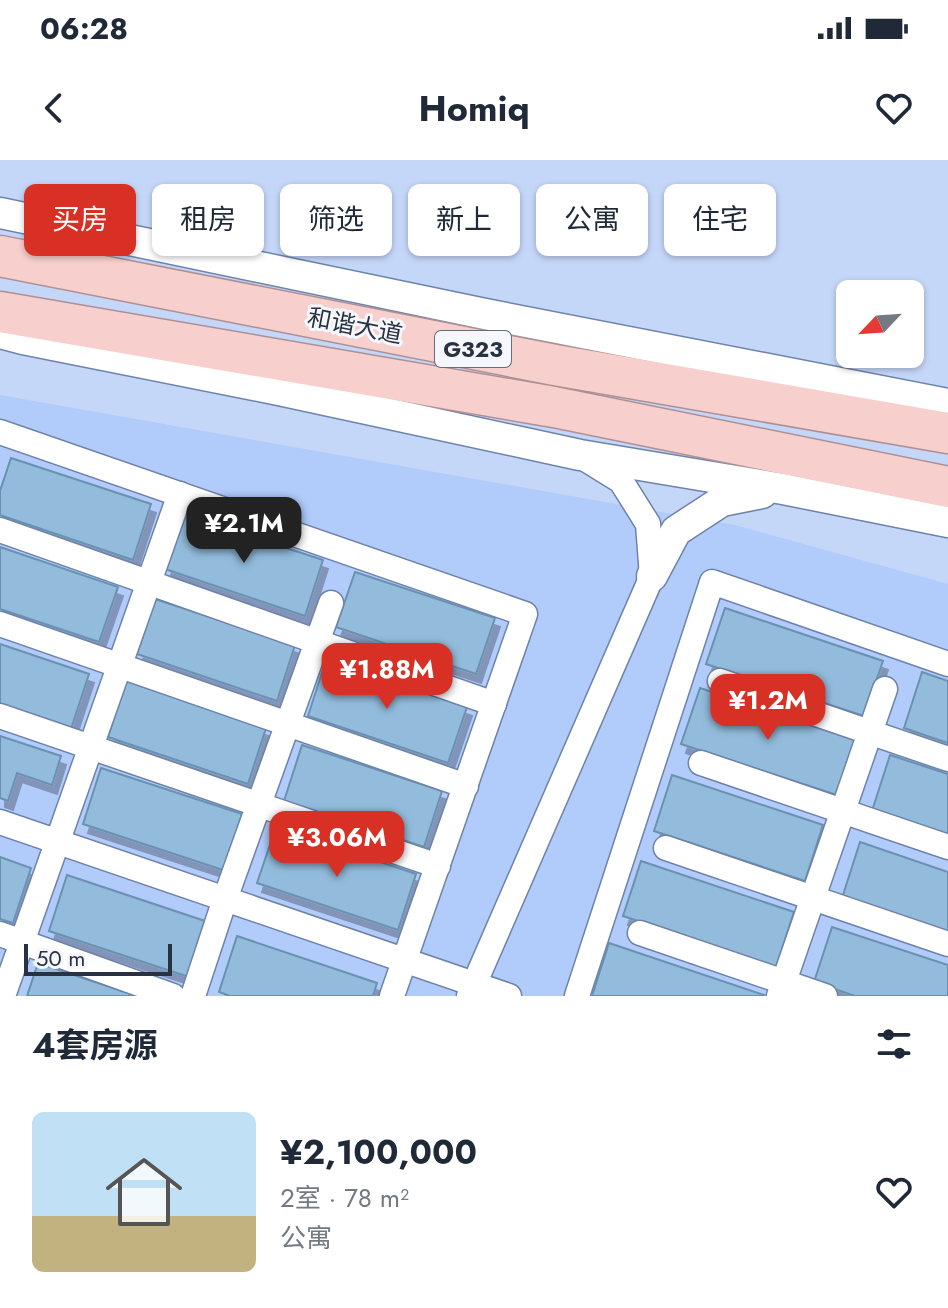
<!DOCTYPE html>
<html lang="zh">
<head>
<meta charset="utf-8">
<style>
	:root { --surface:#fff; --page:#f2f2f3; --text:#1f2937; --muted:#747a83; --line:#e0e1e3; --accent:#d93025 }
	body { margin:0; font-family:Jost,"Noto Sans SC",sans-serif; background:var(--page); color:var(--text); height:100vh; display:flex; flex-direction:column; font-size:30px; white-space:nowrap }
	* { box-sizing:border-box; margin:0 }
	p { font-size:26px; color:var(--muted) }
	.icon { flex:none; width:44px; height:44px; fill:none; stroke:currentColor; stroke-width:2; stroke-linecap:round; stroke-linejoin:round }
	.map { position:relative; height:836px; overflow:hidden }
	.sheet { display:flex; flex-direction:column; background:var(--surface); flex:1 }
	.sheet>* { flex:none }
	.banner { position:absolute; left:24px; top:24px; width:900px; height:72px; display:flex; gap:16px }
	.needle { width:52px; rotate:245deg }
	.controls { position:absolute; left:836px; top:120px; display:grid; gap:16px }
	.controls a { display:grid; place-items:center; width:88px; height:88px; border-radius:12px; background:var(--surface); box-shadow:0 2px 6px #0004; font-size:40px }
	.scale { position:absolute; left:24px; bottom:20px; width:148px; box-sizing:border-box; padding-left:8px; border:4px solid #293242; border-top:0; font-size:22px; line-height:28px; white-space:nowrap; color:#293242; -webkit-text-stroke:6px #f5f7fc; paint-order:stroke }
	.price { position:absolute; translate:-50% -68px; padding:0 18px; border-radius:16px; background:var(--accent); color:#fff; font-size:26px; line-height:52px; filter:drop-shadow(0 2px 4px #0008) }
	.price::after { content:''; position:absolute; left:50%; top:48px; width:24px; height:18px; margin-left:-12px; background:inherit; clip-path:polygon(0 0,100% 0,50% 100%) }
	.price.selected { background:#222; color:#fff }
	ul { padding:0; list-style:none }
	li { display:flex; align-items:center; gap:24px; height:200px; padding:0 32px }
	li+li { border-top:2px solid var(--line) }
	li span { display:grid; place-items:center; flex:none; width:224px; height:160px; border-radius:12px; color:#555 }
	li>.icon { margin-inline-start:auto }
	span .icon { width:96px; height:96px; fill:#fffc; stroke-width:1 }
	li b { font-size:34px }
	h2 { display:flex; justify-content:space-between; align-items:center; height:96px; padding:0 32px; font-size:34px }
	.chip { padding:0 28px; border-radius:12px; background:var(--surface); box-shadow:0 2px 6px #0004; font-size:28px; line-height:72px }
	.chip.selected { background:var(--accent); color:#fff }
	.status { display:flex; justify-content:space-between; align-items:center; height:56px; padding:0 40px; background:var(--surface); direction:ltr }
	.status svg { height:22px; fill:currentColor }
	header { display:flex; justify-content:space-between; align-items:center; height:104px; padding:0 32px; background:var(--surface); font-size:36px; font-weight:700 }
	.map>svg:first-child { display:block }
	.built { fill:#b1cbfb }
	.building { fill:#93bcdc; stroke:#6a91b0; stroke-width:2; filter:url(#shadow) }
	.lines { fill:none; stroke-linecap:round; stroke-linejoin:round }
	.minor-casing { stroke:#6e83aa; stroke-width:27 }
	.tertiary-casing { stroke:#6e83aa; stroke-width:33 }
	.trunk-casing { stroke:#ae9093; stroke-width:43 }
	.minor { stroke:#fff; stroke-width:24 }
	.tertiary { stroke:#fff; stroke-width:30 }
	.trunk { stroke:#f7cfcc; stroke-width:40 }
	.labels { text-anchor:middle; stroke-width:6; stroke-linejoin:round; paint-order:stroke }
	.shield { fill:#f5f7fc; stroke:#666d7a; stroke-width:2 }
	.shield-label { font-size:22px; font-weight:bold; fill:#293242 }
	.street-label { font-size:24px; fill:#293242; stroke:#f5f7fc }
</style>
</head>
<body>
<div class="status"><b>06:28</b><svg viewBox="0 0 49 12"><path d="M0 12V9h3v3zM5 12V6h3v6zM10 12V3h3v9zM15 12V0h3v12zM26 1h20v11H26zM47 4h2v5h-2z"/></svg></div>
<header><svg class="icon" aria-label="back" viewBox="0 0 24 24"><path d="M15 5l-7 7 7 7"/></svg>Homiq<svg class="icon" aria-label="heart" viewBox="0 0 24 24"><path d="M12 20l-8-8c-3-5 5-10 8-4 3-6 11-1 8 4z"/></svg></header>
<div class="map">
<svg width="948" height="836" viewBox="0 0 948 836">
	<defs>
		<filter id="shadow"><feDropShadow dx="5" dy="9" stdDeviation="0" flood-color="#0004"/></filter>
	</defs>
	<rect width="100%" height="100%" fill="#c5d7f9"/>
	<polygon class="built" points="0,235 735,365 948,424 948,836 0,836"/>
	<g class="building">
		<polygon points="11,298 151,344 133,400 0,355 0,331"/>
		<polygon points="183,354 323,400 305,456 165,409"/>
		<polygon points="0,387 118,427 99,482 0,449"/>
		<polygon points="355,412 495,458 476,514 336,467"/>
		<polygon points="155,439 295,485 277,541 137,494"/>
		<polygon points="725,448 883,501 864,556 706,504"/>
		<polygon points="0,484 89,514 71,569 0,546"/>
		<polygon points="326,500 467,547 448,603 308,556"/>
		<polygon points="922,512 948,521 948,583 904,568"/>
		<polygon points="126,521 266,568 248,624 108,577"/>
		<polygon points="700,528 855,580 837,635 681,584"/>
		<polygon points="0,576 61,596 52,625 17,613 8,641 0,638"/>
		<polygon points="302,585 442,631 424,687 284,641"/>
		<polygon points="890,595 948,614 948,676 872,651"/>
		<polygon points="101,608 242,654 223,710 83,664"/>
		<polygon points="672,615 823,665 805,721 654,671"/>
		<polygon points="276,667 416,714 398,770 257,723"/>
		<polygon points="860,682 948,712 948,773 842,738"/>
		<polygon points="0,697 31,708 13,763 0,759"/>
		<polygon points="641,701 794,752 776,807 623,756"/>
		<polygon points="67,715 208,762 189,817 49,771"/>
		<polygon points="832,767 948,805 948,836 855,836 814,822"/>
		<polygon points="237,776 377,823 373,836 230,836 219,832"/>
		<polygon points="609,783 764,835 763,836 592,836"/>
		<polygon points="38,803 137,836 27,836"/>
	</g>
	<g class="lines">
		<defs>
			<g id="minor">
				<polyline points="0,272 525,454 392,836"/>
				<polyline points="0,370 494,544"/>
				<polyline points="0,464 466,626"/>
				<polyline points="720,521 948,599"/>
				<polyline points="0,556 438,706"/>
				<polyline points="701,603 948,687"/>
				<polyline points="0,662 509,836"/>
				<polyline points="666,688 948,784"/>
				<polyline points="640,773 825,836"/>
				<polyline points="0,774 173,836"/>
				<polyline points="3,836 180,334"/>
				<polyline points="193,836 225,739 331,443"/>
				<polyline points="469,836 652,416 648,364 621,321 587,300"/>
				<polyline points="577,836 712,422 948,504"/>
				<polyline points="779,836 885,529"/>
			</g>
			<g id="tertiary">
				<polyline points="0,53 485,154 948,244"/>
				<polyline points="0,173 23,179 279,230 580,295 783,329 948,362"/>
				<polyline points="652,416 676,371 722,341 762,333"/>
			</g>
			<g id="trunk">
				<polyline points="0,96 555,205 948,273"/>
				<polyline points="0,152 554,247 948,327"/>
			</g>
		</defs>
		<use href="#minor" class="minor-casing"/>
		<use href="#tertiary" class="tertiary-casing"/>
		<use href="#trunk" class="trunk-casing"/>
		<use href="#minor" class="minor"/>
		<use href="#tertiary" class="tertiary"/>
		<use href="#trunk" class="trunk"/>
	</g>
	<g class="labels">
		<rect class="shield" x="435" y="171" width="76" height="36" rx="6"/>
		<g class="shield-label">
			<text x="473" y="197">G323</text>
		</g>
		<g class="street-label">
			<text transform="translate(355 166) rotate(11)" y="8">和谐大道</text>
		</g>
	</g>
</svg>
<div class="controls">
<a><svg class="needle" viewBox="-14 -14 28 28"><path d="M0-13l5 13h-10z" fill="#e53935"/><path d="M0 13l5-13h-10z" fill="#747a83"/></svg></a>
</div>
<div class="scale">50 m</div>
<b class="price selected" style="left:244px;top:405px">¥2.1M</b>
<b class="price" style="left:387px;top:551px">¥1.88M</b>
<b class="price" style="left:768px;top:582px">¥1.2M</b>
<b class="price" style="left:337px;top:719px">¥3.06M</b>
<div class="banner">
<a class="chip selected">买房</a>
<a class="chip">租房</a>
<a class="chip">筛选</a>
<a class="chip">新上</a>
<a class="chip">公寓</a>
<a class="chip">住宅</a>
</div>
</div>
<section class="sheet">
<h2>4套房源<svg class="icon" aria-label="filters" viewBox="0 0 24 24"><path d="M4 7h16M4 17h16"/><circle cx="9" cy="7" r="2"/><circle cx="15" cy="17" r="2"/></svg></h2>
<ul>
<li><span style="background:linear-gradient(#bfe0f5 65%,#c2b280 0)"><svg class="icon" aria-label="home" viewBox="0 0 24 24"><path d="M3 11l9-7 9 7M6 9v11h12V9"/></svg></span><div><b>¥2,100,000</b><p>2室 · 78 m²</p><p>公寓</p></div><svg class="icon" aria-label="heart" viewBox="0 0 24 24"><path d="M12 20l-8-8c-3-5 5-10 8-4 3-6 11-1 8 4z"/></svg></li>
</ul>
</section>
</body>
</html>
